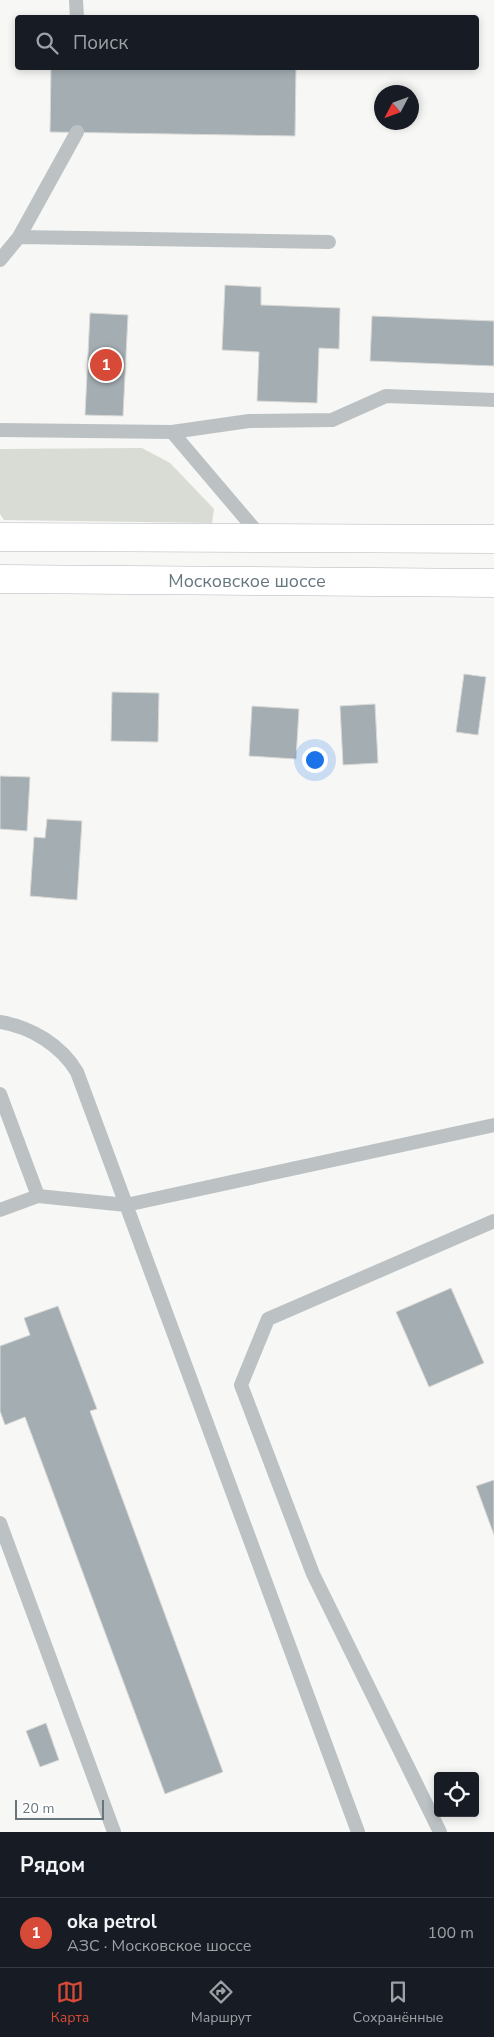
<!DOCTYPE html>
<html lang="ru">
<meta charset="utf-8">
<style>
:root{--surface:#171b24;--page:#242831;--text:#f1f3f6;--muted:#9ea1a6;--line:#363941;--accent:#d64a37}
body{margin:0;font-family:"Nunito Sans",sans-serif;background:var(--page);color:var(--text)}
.controls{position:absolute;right:15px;bottom:15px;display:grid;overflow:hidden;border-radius:5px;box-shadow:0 2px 8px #0003}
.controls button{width:45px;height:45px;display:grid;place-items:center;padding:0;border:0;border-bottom:1px solid var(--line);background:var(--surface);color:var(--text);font:25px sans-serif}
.compass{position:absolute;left:374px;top:85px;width:45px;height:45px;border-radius:50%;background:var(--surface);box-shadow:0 2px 8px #0003;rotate:229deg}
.scale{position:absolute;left:15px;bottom:12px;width:89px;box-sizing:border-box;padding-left:5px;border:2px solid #65767e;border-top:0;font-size:14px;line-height:18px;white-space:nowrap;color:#65767e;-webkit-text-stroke:4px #fff;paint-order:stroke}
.you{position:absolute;left:314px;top:759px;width:18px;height:18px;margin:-12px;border:4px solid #fff;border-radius:50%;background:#1a73e8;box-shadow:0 0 0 8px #1a73e833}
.badge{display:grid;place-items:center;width:32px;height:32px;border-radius:50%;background:var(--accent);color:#fff;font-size:16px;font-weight:700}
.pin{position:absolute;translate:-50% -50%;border:2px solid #fff;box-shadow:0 1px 5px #0006}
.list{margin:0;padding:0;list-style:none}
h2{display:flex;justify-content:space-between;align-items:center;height:65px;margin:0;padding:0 20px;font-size:21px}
h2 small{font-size:16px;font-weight:400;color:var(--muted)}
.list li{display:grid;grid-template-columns:32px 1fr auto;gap:15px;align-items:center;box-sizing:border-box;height:70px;padding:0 20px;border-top:1px solid var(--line)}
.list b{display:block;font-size:19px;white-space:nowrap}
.list p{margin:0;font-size:16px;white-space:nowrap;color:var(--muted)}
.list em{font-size:16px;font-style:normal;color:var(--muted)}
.icon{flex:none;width:28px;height:28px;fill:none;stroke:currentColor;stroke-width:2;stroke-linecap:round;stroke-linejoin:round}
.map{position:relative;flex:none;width:494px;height:1832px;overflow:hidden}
.search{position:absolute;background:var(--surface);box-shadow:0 2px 8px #0003;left:15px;right:15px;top:15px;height:55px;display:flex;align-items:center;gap:12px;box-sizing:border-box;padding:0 18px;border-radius:5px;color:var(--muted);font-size:19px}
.sheet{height:135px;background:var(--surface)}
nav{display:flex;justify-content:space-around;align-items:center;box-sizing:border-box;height:70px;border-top:1px solid var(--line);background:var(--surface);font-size:14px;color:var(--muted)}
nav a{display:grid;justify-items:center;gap:2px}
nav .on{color:var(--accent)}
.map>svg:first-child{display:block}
</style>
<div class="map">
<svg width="494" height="1832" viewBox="0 0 494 1832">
<rect width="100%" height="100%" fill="#f7f7f5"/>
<path fill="#d8dcd4" d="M142,448L170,463L214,509L212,523L4,520L0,514V449Z"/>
<path fill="#a4aeb2" stroke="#d9d9d7" d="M51,68H296L295,136L50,132Z
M225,285L261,287V305L340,308L339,349L319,348L317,403L257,401L259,352L222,350Z
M90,313L128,315L123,416L85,415Z
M372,316L494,321V366L370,361Z
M464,674L486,677L478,735L456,732Z
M112,692L159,693L158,742L111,741Z
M375,704L378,763L343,765L340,706Z
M252,706L299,709L296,759L249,756Z
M0,776L30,777L27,831L0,829Z
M47,819L82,821L77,900L30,896L34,837L45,838Z
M451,1288L484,1363L429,1387L396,1312Z
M58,1306L97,1409L90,1411L223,1772L165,1794L25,1417L5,1425L0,1411V1346L30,1335L24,1318Z
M494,1480V1535L476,1486Z
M46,1723L59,1760L40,1767L26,1731Z"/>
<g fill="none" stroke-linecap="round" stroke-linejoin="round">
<g stroke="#b2b8bb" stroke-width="29">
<path id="primary" d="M0,537L494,539
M0,579L494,583"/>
</g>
<path stroke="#bcc2c4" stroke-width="14" d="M76,0L77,18
M19,237L329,242
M0,260L19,237L77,132
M0,430L172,432L249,421L332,420L386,396L494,400
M172,432L262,538
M0,1022C31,1027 61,1045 77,1072L358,1832
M0,1094L38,1196L0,1210
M38,1196L126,1205L494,1125
M0,1523L114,1832
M440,1832L313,1574L241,1385L268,1319L494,1221"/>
<use href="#primary" stroke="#fff" stroke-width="28"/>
</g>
<g text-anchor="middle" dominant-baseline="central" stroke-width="5" stroke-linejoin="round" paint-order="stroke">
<g font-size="18" fill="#65767e" stroke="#fff">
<text x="247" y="581">Московское шоссе</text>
</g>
</g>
</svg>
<div class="controls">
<button><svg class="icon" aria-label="locate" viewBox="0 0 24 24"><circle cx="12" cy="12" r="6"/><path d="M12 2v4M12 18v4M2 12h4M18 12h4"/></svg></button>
</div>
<svg class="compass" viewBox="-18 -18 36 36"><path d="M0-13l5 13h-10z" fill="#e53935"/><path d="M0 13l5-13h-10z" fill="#9ea1a6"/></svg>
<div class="scale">20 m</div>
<div class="you"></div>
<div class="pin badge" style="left:106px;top:365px">1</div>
<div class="search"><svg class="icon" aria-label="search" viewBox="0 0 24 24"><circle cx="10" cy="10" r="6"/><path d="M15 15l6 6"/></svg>Поиск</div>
</div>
<section class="sheet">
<h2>Рядом<small></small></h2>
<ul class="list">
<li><span class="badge">1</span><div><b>oka petrol</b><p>АЗС · Московское шоссе</p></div><em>100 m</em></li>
</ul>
</section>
<nav>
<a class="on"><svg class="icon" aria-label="map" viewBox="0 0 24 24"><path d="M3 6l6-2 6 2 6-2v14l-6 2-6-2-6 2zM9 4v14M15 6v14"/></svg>Карта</a>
<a><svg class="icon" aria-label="directions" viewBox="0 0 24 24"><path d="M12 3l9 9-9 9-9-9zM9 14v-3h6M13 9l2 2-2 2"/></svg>Маршрут</a>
<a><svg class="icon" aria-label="saved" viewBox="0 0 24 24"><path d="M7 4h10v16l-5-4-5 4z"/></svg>Сохранённые</a>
</nav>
